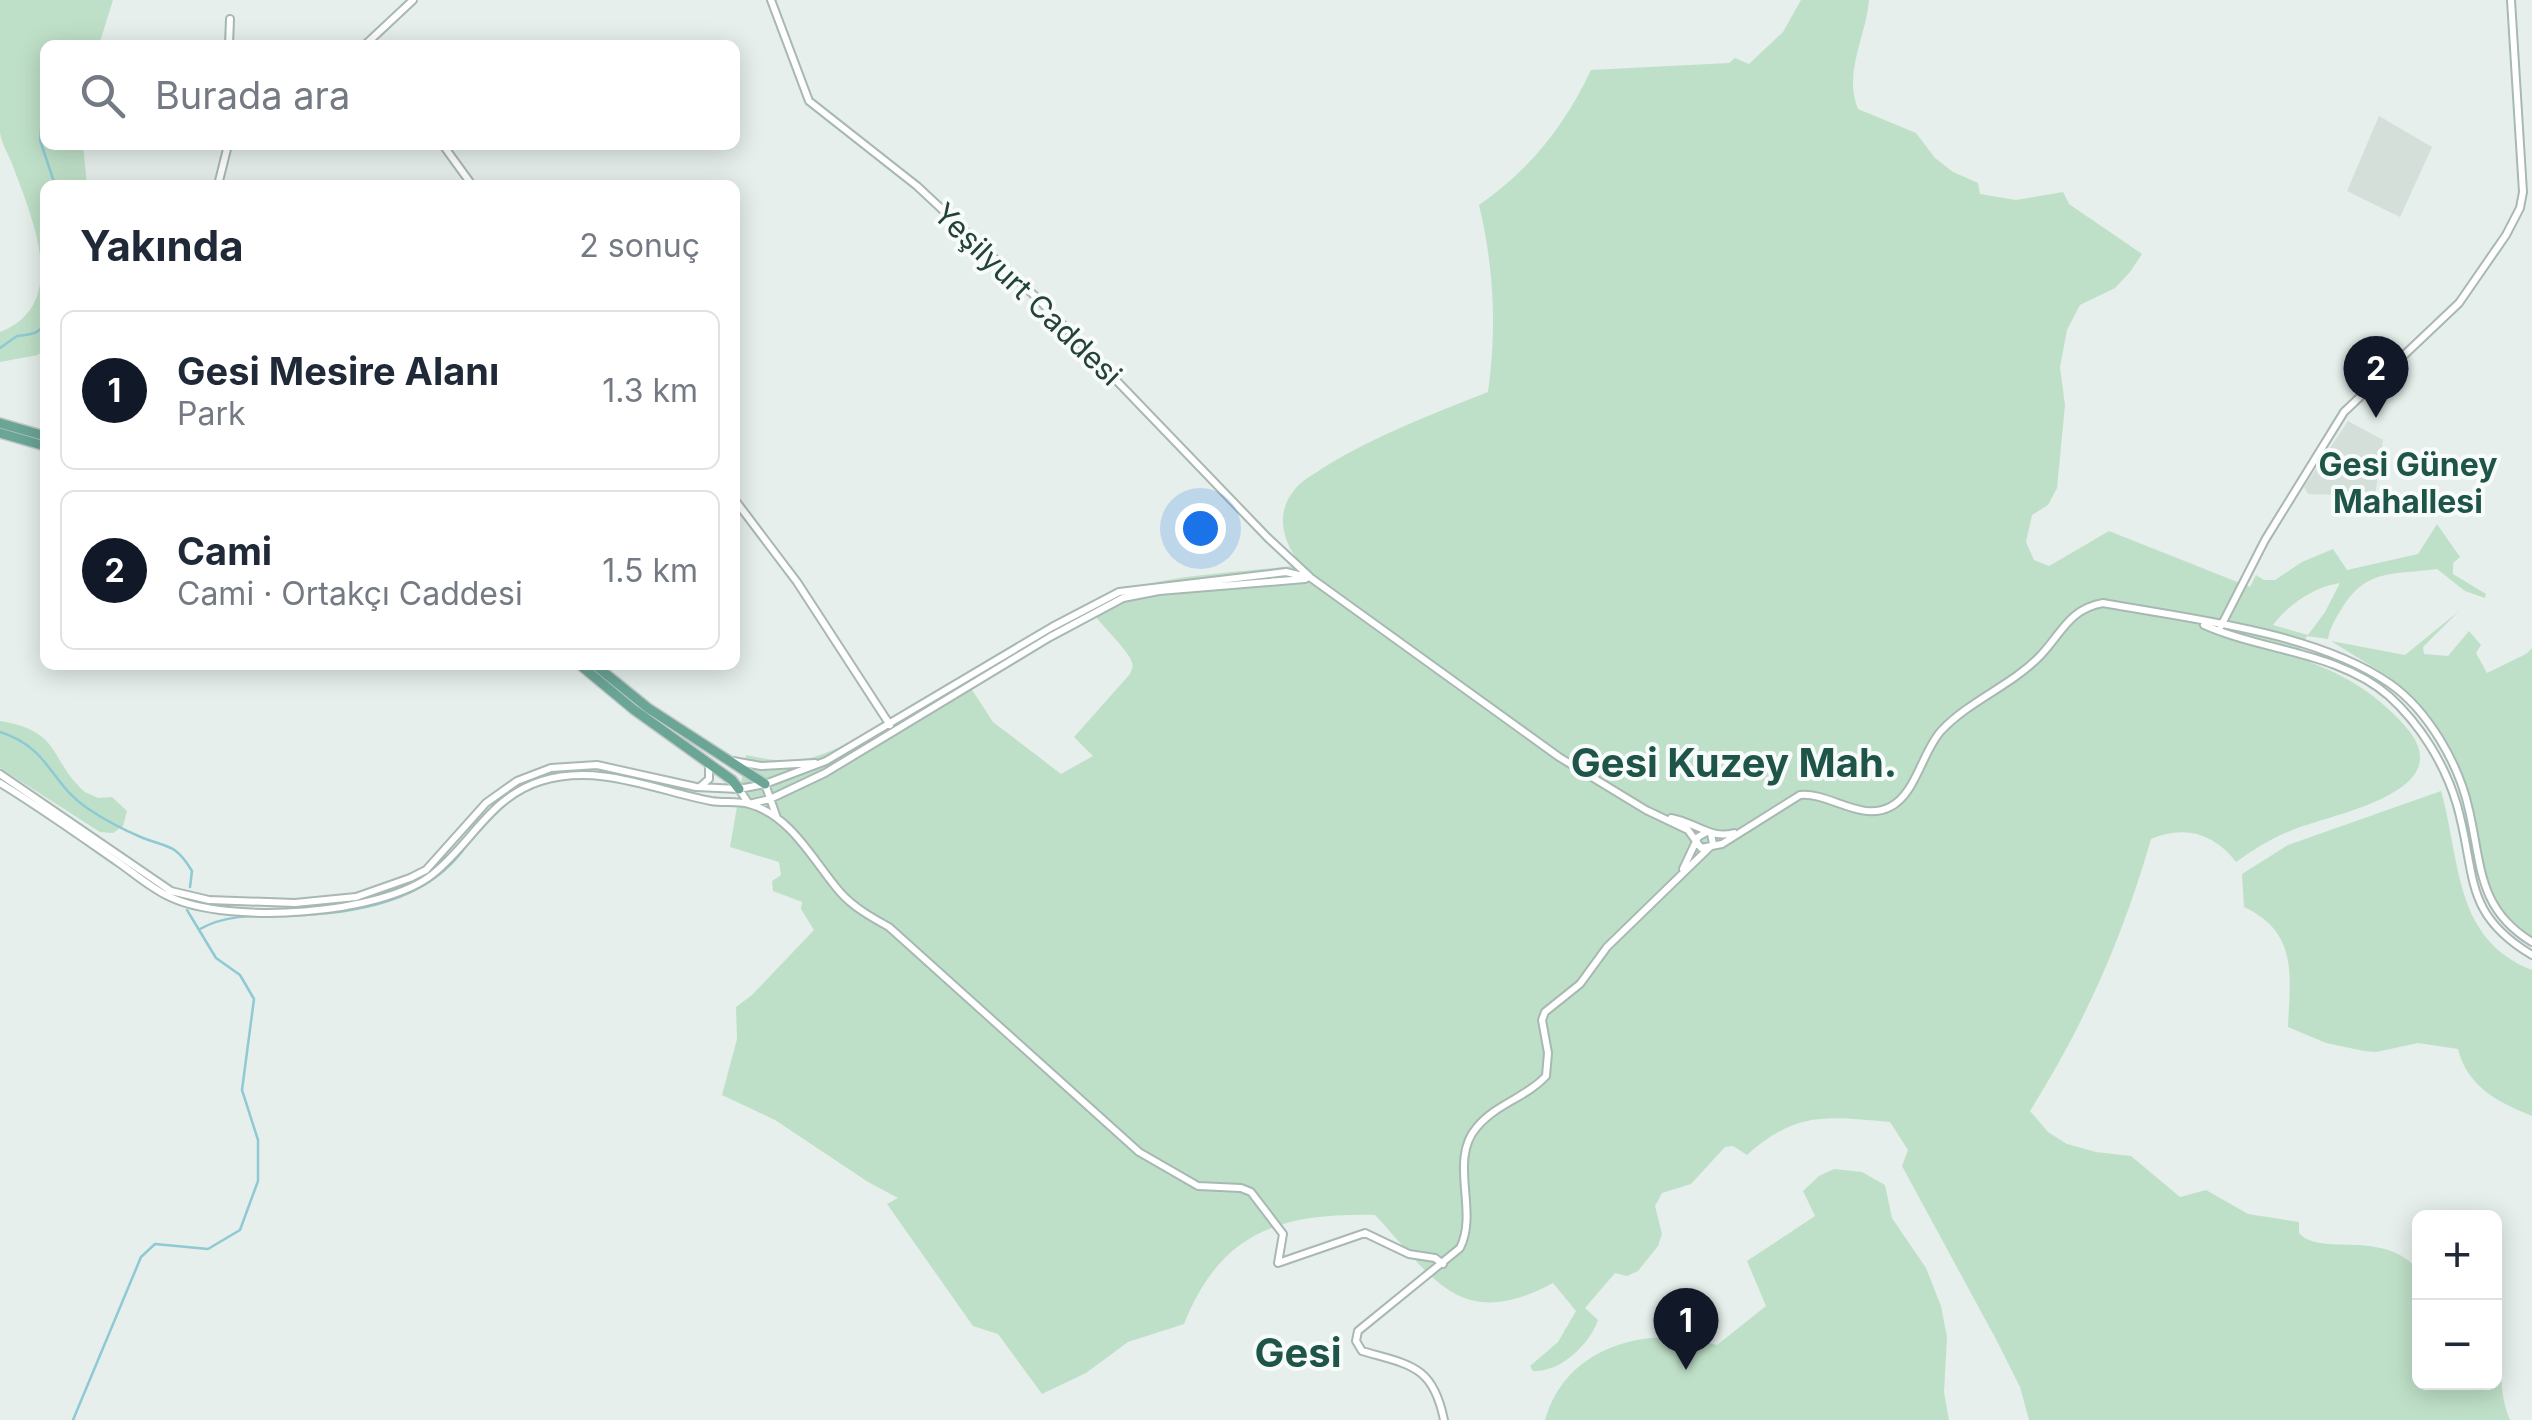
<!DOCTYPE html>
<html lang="tr">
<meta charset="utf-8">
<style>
:root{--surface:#fff;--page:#f6f6f7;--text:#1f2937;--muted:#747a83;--line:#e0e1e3;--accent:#111827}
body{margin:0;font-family:Inter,sans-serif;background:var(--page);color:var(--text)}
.controls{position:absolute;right:30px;bottom:30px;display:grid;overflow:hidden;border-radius:15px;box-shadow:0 5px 25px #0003}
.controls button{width:90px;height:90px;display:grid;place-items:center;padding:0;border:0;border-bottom:2px solid var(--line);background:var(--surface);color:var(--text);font:50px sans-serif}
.you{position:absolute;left:1200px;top:528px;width:35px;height:35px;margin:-25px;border:8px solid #fff;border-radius:50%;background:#1a73e8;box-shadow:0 0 0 15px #1a73e833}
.badge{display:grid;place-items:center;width:65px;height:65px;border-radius:50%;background:var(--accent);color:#fff;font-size:32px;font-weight:700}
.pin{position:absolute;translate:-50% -82px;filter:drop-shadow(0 2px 5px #0008)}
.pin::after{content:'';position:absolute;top:52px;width:35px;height:30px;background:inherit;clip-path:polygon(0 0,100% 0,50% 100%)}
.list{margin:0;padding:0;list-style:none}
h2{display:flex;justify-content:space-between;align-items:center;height:130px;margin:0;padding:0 40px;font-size:42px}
h2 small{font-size:32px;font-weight:400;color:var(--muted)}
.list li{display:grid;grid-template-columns:65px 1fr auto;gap:30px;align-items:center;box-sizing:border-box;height:160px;margin:0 20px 20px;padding:0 20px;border:2px solid var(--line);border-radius:15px}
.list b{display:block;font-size:38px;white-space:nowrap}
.list p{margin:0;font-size:32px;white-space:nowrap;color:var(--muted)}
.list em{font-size:32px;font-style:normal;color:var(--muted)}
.icon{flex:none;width:55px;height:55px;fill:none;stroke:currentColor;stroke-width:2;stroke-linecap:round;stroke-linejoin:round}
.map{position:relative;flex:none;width:2532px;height:1420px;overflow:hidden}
.search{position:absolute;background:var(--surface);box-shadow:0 5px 25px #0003;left:40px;top:40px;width:700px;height:110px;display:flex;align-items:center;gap:25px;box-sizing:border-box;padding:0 35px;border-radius:15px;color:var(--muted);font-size:38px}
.panel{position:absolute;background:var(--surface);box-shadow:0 5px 25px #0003;left:40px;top:180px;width:700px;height:490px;border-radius:15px}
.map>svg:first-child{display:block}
</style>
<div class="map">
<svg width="2532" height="1420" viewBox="0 0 2532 1420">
<rect width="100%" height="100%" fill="#e6efeb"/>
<path fill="#d4dfda" d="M2379,116L2432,147L2400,217L2347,191Z
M2348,421L2383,440L2375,496L2308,494L2304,487Z"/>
<path fill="#bfe0c8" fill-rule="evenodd" d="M0,0H113L99,45H45V145H83L87,185H45V349L38,355L0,362V332C73,304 30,213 11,161C7,152 1,142 0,132C0,89 0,43 0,0Z
M1801,0H1869C1866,37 1843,73 1858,109L1916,133L1935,158L1953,172L1978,183L1980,194L2016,200L2063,192L2069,204L2142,254L2130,272L2115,288L2080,305L2067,330L2060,367L2065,405L2057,488L2048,505L2032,515L2026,542L2034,560L2049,566L2109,531L2250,587L2256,575L2264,580H2275L2302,562L2333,549L2347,570L2418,554L2437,524L2460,557L2453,563V574L2486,594L2485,598L2465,591L2437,569C2394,575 2365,568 2341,610C2335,619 2330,628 2328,639L2307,636L2296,657C2340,672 2374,691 2405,726C2465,793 2329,814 2290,831C2270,839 2253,850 2236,862C2214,833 2184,825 2151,839C2123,937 2084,1025 2030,1111L2048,1132L2067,1144L2096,1152L2131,1156L2180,1197L2206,1190L2248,1214L2299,1222V1233C2321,1258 2383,1227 2419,1271L2420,1382H2494L2495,1317C2504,1351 2496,1387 2510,1420H2029L2020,1387L1998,1343L1902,1166L1908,1150L1890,1122C1828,1117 1797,1110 1747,1155L1733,1146L1725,1147L1691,1184L1662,1193L1655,1206L1662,1234L1658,1246L1638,1271L1627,1276L1615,1273L1585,1308L1598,1320C1590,1344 1560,1373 1533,1371L1530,1366L1558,1342L1576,1311L1553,1283C1459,1333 1434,1278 1375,1215C1281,1213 1221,1231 1184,1324L1128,1342L1086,1373L1042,1394L998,1334L973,1326L887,1204L898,1198L868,1182L775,1120L722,1095L737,1039L736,1007L752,995L814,930L801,909L802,902L773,891L772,881L781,875L779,862L730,847L746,755C764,759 783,762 801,760C845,753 923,700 963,676L993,722L1061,774L1093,756L1074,737L1130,674C1133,666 1134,666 1130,658C1119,640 1099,624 1087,605C1152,573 1230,574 1301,565C1283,542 1274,514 1295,489C1303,479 1316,473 1326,466C1377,435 1432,414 1488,392C1497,329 1494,267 1479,205C1530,170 1565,125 1591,70L1729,63L1735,58L1749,64L1783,32ZM2340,583L2325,612L2308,635L2273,625C2289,604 2314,587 2340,583Z
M2459,611L2423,647L2424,654L2448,656L2469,631L2481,645L2476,653L2487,673L2526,654L2532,648V942L2505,921L2488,890L2476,834L2436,728L2389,677L2331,641L2405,655Z
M0,721C63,731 49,761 85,792L98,798L112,797L127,811L123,826L113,833L100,832L0,768Z
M2441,791C2461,861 2453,939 2532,970V1116C2497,1102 2467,1086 2458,1049L2418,1043L2376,1052L2364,1051L2326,1043L2288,1027C2290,976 2299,933 2244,907L2242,874L2288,845Z
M1834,1169L1862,1172L1885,1185L1892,1218L1926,1268L1941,1306L1947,1337L1944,1392L1949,1420H1545C1566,1345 1650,1324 1717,1345L1766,1306L1747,1261L1815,1216L1803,1191L1819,1176Z"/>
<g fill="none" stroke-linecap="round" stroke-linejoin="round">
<path stroke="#8ec9d4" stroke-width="2.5" d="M45,91L40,140L55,185
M0,348L17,336C30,334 37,336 45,323
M0,732C50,748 50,783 87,808C103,819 124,830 143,838C169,848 176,844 192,871L190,887
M200,929C227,914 255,916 285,916C351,914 428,904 468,843
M73,1420L141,1257L155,1244L208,1249L240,1230L258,1181V1140L242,1090L254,999L240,975L216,958L187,910"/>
<g stroke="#a8b8b2" stroke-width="10">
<path id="minor" d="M771,0L809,101L917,186L1037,298L1268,538L1310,577
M229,45L230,19
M365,45L413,0
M443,145L472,185
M218,185L228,145
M735,500L797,582L890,725
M2204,625C2262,651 2339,652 2389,696C2420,724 2445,764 2457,805C2477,875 2462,913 2532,955
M2221,626L2265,540L2344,412L2459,303L2506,235L2520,208L2523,192L2511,0
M733,761L761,766L815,763
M0,774L171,891L209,900L295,903L356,897L410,878L426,870L486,803L517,781L551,768L597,765L696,787L739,789L765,784L777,818
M0,783C41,808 80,836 119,863C135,874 152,889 170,897C229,925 382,915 433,874C472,843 490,797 541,781C598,763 655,790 711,801C723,803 737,801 749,804C791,815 814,862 840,892C853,907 871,917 889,927L1139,1152L1198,1186L1241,1188L1251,1192L1283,1234L1278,1263L1365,1233L1409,1254L1435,1258L1443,1264
M765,784L826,761L1052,627L1119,592L1286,572L1311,578L1559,757L1646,810L1688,830L1701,848L1722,844L1800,795C1829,792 1860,822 1890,807C1916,794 1922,752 1941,731C1970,700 2011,686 2040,656C2062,633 2069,609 2103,603C2191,619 2315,632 2389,683C2428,710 2459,764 2469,810C2482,867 2478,909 2532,942
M700,787L709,779V764
M739,789L749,804L770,799L825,773L1050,637L1123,598L1159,591L1305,579
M1671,818C1695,822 1711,840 1734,833
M1683,869L1698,837L1707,832
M1444,1420C1433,1365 1410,1365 1362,1351L1356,1341L1358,1331L1460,1248C1479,1211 1448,1160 1477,1127C1496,1104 1527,1097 1546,1076L1548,1053L1542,1020L1545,1012L1580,984L1607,947L1713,844L1711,834"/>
</g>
<g stroke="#c2cac8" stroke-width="12">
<path id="major" d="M0,423L45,436
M0,433L45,446
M580,665L633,709L732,780L739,789
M595,665L648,708L765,784"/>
</g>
<use href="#minor" stroke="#fff" stroke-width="6"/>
<use href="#major" stroke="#6aa596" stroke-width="9"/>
</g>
<g text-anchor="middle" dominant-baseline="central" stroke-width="8" stroke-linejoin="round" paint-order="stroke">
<g font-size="30" fill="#24423a" stroke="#f7fbf9">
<text transform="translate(1028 294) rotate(44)">Yeşilyurt Caddesi</text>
</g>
<g font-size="32" font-weight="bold" fill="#1f5548" stroke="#f7fbf9">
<text x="2408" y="464">Gesi Güney<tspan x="2408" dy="37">Mahallesi</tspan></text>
</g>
<g font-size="40" font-weight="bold" fill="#1f5548" stroke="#f7fbf9">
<text x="1734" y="762">Gesi Kuzey Mah.</text>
<text x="1298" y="1352">Gesi</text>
</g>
</g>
</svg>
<div class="controls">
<button>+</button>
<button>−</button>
</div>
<div class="you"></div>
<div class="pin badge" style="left:1686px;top:1370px">1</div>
<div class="pin badge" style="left:2376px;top:418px">2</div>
<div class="search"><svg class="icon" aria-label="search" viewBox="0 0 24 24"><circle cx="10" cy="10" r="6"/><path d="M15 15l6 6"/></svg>Burada ara</div>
<section class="panel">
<h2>Yakında<small>2 sonuç</small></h2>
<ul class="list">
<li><span class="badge">1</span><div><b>Gesi Mesire Alanı</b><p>Park</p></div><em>1.3 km</em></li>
<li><span class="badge">2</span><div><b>Cami</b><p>Cami · Ortakçı Caddesi</p></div><em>1.5 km</em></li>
</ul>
</section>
</div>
